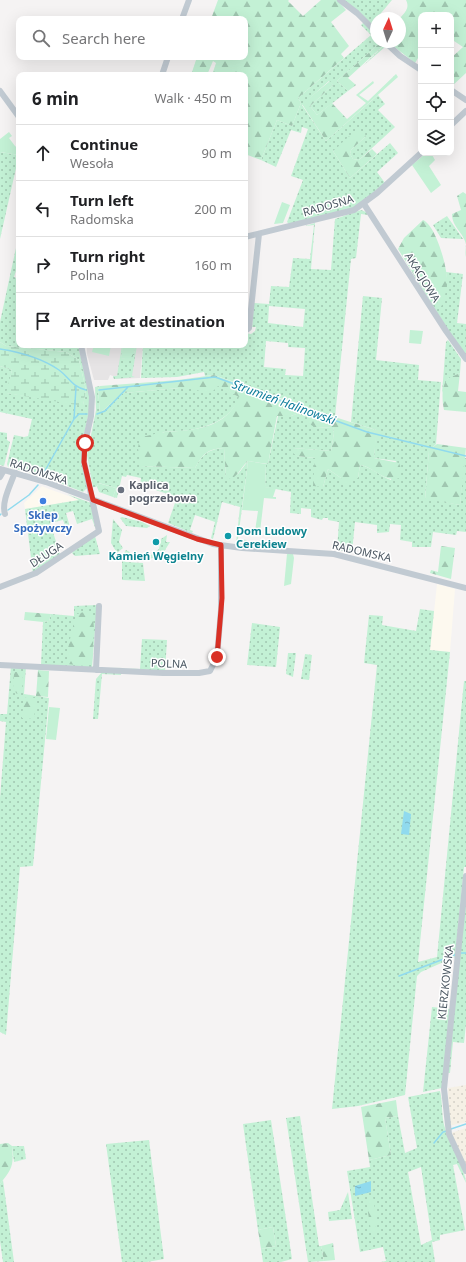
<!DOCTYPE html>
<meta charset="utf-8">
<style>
:root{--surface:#fff;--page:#f6f6f6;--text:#202124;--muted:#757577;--line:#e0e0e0}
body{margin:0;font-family:"Noto Sans",sans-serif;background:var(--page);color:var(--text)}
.controls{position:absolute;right:12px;top:12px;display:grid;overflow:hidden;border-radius:8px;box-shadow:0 4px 16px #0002}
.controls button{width:36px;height:36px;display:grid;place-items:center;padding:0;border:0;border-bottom:1px solid var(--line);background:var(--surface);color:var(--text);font:20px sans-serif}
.compass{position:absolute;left:370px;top:12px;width:36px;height:36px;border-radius:50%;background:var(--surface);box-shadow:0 4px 16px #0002;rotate:4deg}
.stop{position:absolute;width:12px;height:12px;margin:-9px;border:3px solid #d93025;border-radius:50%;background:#fff}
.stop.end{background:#d93025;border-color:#fff;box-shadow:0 1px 4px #0008}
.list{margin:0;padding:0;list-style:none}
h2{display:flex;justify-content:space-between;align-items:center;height:52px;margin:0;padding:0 16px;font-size:17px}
h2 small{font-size:13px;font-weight:400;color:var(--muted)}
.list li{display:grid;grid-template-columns:26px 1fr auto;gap:12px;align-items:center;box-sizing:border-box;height:56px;padding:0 16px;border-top:1px solid var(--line)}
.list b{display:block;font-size:15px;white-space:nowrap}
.list p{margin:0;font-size:13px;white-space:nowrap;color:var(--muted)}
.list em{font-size:13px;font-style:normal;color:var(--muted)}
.icon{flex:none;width:22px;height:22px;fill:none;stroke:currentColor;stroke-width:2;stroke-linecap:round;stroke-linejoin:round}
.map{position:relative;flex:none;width:466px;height:1262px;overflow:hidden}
.search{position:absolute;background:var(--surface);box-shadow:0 4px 16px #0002;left:16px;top:16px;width:232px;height:44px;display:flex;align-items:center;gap:10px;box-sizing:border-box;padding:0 14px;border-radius:8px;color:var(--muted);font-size:15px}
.panel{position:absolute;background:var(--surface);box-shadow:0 4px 16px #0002;left:16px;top:72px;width:232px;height:276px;border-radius:8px}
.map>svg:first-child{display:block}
</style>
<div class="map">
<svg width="466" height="1262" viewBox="0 0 466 1262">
<defs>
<pattern id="grass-dots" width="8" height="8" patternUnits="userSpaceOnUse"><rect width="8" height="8" fill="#c3f1d5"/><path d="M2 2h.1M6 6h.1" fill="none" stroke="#a0c6b0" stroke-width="1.8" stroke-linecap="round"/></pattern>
<pattern id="forest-firs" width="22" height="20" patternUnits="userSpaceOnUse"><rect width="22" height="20" fill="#c3f1d5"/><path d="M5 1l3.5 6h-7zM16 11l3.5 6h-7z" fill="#a0c6b0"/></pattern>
<pattern id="wetland-marsh" width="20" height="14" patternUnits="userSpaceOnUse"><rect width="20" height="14" fill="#c3f1d5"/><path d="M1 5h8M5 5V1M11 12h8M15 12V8" fill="none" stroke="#a0c6b0"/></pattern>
<pattern id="sand-dots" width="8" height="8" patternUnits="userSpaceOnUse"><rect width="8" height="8" fill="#f5f0e5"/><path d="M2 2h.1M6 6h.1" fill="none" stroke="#d4d0c7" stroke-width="1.8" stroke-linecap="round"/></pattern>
<pattern id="park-crowns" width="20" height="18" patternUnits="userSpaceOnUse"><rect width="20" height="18" fill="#c3f1d5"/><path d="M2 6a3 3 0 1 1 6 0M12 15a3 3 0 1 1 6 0" fill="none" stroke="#a0c6b0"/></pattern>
<pattern id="water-ripples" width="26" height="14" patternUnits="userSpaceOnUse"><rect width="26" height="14" fill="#90daee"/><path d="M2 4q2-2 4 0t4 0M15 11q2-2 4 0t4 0" fill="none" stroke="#78b4c4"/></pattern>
</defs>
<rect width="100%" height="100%" fill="#f5f3f3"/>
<path fill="#fdf9ef" d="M42,486L49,489L80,500L25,509L24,503Z
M437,584L455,589L450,652L430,650Z"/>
<path fill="#e6e4e5" d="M87,345H143L140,378L114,379L113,376L110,375L108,380H94L87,354Z"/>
<path fill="url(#grass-dots)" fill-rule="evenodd" d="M343,0H392L371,25Z
M364,22L376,35V42H383L385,47L363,66L383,46L380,43L337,81L348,91L317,115L310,106L333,85L329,81L302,105L326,141L378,95L385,104L378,110L395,127L359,160L353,159L350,154L351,150L366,136L333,151L350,178L390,143L398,153L377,172L385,183L356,207L289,224L287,222L303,180L291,176L308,129L302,127L301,133L291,130L276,167L261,160L277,120L292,126L301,103L298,98L371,35L361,25Z
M0,152L19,155L0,239Z
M361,210L366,212L368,215L361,214L356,258L351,259L335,417L214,375L205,376L204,372L177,377L141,378L143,345H245V333L251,334L255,331L256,327H252L254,303L269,304L271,286L289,287L293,258L310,259L314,225L305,226L315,223L311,269L331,270L335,219ZM269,306L305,309L303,327L268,323ZM266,341L288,343V347L305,348L303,376L285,375L286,369L264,367Z
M447,216L463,239L441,238L433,225Z
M19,234V261L14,277L19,279L16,294L19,295V345H78L89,393V412L81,448V461L87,488L83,492L36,474L8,467L7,464L14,435L24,437L28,436L32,419L0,412V366L12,370L7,393L83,405L86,390L79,360L66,352L6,346L0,342V322Z
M446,272L463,274L457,323L466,324V358L425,293L447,279Z
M363,296L382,298L376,360L419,365L418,380L441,382L436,444L429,451L425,498L460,505L464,458H466V532L457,531L456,535L433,532L431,547H412V542L400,540L401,525L390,524L389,532L377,533V525L355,522L352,552L337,550L339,522L328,520V518H323L322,520L311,517V509L301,508V514L290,513L291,492L265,487L266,464H268L278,416H291L299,413L309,417L316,428L333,427L334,433L331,451L293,448L297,456L315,458L323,487L328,469L341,478H358L360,465C372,467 379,476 391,480L396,461L374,458L376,430L351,422Z
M448,340L461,359L460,373L448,379L442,393L446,342Z
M122,345H123L121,358L134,360L135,345H137L132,376L135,377L114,379L113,376H117Z
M211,382L240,397C226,428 192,431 163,432L141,466L195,468C202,455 208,449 224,448L226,477L238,474L248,461L238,539L247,540L246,544L236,543L240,507L222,502L213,539L211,538L215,522L195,515L190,530L193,531L192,533L168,523L177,497L140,485L141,478L127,475L126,477L122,476L117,498L113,497L116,488L99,483L96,487H93L87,455L96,410L95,387L100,386L98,389L100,413L123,393L180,388Z
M0,432L7,433V440L10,442L4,466L0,465Z
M67,494L91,503L96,530L92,519L77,524L73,511L66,513L70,527L66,528L63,520L50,523L60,554L83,539L33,574L25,509L79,500Z
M122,517L142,522L150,526L147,528L126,526L120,518Z
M113,519L122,530L119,542L123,548L117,553L111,543Z
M167,535L166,542H170L162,555L146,560L122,556L126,550L133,554L151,555L159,549L161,539Z
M95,536L100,554L75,556L72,553L75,549Z
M110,554L116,555L126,562L143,563L145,581L122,580V559L110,556Z
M97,605L92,668L41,665L43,622L49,621L51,614L74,616V606Z
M420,609L434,611L430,650L450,652L418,962L437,957L464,681H466V867H464L455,957L421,972L417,976L405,1095L358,1106L332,1109L377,665L364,663L369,615L383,616L382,625L416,631Z
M252,623L280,627L276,667L247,665Z
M142,639L167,640L165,671L105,667L140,669Z
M288,653H296L293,677L286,674Z
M305,654L312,655L309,680L301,679Z
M11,666L26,667L24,694L49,698L33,866L20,867L6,1035L0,1032V798L6,722L0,721V714H7Z
M102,672L121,673V675L102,674L98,719H93L96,679Z
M466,887V1024L464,1043L453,1042L450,1073H448Z
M432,1007L450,1009L442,1088L423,1092Z
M440,1091C443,1103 441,1116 445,1128C449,1143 466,1171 466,1183L457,1164L453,1165L465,1230L440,1235V1240L432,1242L435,1262H381L386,1261L383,1247L360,1252L347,1171L370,1167L369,1160L391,1155L385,1118L398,1116L405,1153L417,1148L408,1097ZM421,1167L432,1240L421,1245L408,1172Z
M300,1116L319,1246H321L324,1261L308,1262L286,1118Z
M271,1120L292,1259L281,1262H263L261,1249L276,1246L273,1227L258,1230L243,1124Z
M149,1140L164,1259L147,1262H122L106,1144Z
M12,1146H24L26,1159L14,1162Z
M3,1180L14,1262H3L0,1241V1184Z
M348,1192L352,1219L329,1221L328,1212L340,1210Z"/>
<path fill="url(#forest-firs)" d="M218,0H289L288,1L303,16L321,0H337L346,10L331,22L349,46L341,54L344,58L298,98L301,103L292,126L277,120L261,160L245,154V75H212L216,63L213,61L207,75H191L197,57H245V19H211Z
M406,0H466V73L451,87V58L463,47L451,39V15H421V53L415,63L388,42H400V18C405,12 410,8 406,0Z
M380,43L383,46L348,78L356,85L348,91L337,81Z
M396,74L398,77L326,141L302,104L330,81L333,85L310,106L317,115L332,103L347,119L366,103L356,95L373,81L374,83L359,95L368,101Z
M357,129L366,136L351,150L350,154L353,159L359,160L372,149L377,154L350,178L333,151Z
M463,192L466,194V257C465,253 466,248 466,244C463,232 452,227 452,214L461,210L457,196Z
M423,220C436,226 446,264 447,278C448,287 444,298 442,306L425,293L398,249L404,238Z
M460,373L458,391L466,392V412L444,410C442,401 441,385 448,379C451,376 457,375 460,373Z
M214,375L297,405L382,432L381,438H376L374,458L399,463L401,469L400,478C383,483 375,467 360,465L358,478L343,485L341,478L328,469L323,487L313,486L315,458L297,456L293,453V448L331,451L334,433L333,427L316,428L308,423L309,417L299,413L291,416H277L268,464L248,461C241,467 239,475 231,479L226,478L224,448C207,449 203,454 195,468L141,466L138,448L140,437C148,436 157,433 165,432C194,430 226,429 239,397L218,386L212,392L207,393L193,389L180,388L123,393L100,413L98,389L100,386L178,380Z
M437,444L466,448L460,505L425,499L429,450Z
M441,546L455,548L451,579L430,573L431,570L438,572Z
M25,612L51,614L49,621L43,622L24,620Z
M84,612L89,613L93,619L94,628L92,660L85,666L68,664C64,657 74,623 77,614Z
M38,670L49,671L48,697L36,696Z
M14,672H20L23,678L22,690L17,694L13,689Z
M26,697L35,698L36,700L34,719L22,718L24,698Z
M396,1100L398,1116L385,1118L391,1155L369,1160L361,1107Z
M8,1143L12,1146C14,1166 12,1169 0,1184V1144Z
M373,1197L377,1223L375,1224L377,1237H372L366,1200Z
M273,1227L276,1246L261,1249L258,1230Z
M333,1243L335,1260L324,1261L321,1246Z"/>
<path fill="url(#wetland-marsh)" d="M0,342L6,346L66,352L79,360L86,390L83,406L6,393L12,370L0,366Z"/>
<path fill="url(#sand-dots)" d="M466,1085V1122L449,1126L448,1088Z
M466,1128V1167L451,1133Z"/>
<path fill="url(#park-crowns)" d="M123,345H135L134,361L121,358Z
M98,483L116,488L113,497L99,492L97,487Z"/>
<path fill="#c3f1d5" d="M9,132L12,136L9,138L15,146L19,149V155L0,152V139Z
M426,153H431L435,160L429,166L441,185L431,193L412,165Z
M282,202L290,205L283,223L274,224Z
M410,330L423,331L421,344L409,343Z
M94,345H111L109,356L92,352Z
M248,461L266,464L265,487L276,488L273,497H276V499L264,498L260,532L255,531L258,511L242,510Z
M287,554H293L294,558L291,584L284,586Z
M49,707L60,708L56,740L46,739Z"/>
<path fill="url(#water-ripples)" d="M404,811L411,814L409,835L401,834Z
M371,1181V1192L355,1196V1186Z"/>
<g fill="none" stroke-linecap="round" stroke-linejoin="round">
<path stroke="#90daee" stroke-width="1.5" d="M0,349C19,352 43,359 59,370C70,378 71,386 86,390
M99,390L215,377L367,432L466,456
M97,414L105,411L128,387
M74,419L79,414H87
M42,476L74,419L76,387
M8,510L29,495L38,485
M0,515L1,514
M460,953H466
M399,976L457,954
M451,1129L466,1124
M434,1143L443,1132L447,1131"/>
<path stroke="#c1cad2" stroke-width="6" d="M340,0L357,13L376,32
M182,19L189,0
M385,42L400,56L421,70
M162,75L168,57
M451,90L466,100
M0,91L19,117
M451,125L466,111
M364,204L446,331L466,359
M245,237L354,210L377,193L421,153
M245,331L249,328L259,234
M0,469L46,482L213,544L242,548L334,554L466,588
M0,477L4,470
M5,514C1,502 11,484 15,472
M0,587L36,573L99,531L84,462V447L91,416L92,397L81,345
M0,665L163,673H199L210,671L217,657L221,610V545
M96,670L99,606
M466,876L444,1089L449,1134L466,1171"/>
</g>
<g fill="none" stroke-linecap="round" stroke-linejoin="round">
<path stroke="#d93025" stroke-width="5" d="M85,443L84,462L93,500L197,539L221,545L222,598L217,657"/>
</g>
<circle fill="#6b7280" stroke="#fff" stroke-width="1.5" cx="121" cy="490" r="4"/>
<circle fill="#3f7fe0" stroke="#fff" stroke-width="1.5" cx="43" cy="501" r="4"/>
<g fill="#0f9aa8" stroke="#fff" stroke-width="1.5">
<circle cx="228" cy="536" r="4"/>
<circle cx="156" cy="542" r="4"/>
</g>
<g text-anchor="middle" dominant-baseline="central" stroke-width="3" stroke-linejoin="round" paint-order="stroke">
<g font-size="11" fill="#4a5661" stroke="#fff">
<text transform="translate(328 205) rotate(-16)">RADOSNA</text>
<text transform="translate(423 277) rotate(58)">AKACJOWA</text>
<text transform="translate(39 471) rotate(18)">RADOMSKA</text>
<text transform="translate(362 551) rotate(13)">RADOMSKA</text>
<text transform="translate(46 554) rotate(-33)">DŁUGA</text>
<text transform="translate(169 663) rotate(2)">POLNA</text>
<text transform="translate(445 982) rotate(-84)">KIERZKOWSKA</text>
</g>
<g font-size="11" font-weight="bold" fill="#5b616d" stroke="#fff" text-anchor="start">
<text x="129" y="484">Kaplica<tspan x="129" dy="13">pogrzebowa</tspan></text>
</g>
<g font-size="11" font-weight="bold" fill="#366cbe" stroke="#fff">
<text x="43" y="514">Sklep<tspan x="43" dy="13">Spożywczy</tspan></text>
</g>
<g font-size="11" font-weight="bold" fill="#0d838f" stroke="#fff" text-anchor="start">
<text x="236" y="530">Dom Ludowy<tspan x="236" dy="13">Cerekiew</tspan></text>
<text x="156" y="555" text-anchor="middle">Kamień Węgielny</text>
</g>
<g font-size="12" font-style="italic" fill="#0c7c9b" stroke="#fff">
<text transform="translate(284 402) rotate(20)">Strumień Halinowski</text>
</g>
</g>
</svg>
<div class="controls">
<button>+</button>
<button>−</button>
<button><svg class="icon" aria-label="locate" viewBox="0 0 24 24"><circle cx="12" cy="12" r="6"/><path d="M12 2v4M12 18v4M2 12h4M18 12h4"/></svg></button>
<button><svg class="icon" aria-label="layers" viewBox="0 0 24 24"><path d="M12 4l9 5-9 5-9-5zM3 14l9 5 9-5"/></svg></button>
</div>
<svg class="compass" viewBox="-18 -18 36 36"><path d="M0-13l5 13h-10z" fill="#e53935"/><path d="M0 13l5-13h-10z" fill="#757577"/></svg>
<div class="stop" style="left:85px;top:443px"></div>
<div class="stop end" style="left:217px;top:657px"></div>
<div class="search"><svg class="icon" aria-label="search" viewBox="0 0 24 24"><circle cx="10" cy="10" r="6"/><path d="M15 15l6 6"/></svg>Search here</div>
<section class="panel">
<h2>6 min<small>Walk · 450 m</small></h2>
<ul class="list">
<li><svg class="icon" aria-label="ahead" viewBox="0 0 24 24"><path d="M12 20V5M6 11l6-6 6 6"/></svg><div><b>Continue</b><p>Wesoła</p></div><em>90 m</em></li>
<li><svg class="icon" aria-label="left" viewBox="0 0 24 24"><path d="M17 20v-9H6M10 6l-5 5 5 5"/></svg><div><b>Turn left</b><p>Radomska</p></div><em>200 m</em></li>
<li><svg class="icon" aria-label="right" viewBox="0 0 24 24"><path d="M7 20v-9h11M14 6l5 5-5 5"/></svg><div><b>Turn right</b><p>Polna</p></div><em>160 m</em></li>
<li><svg class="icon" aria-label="arrive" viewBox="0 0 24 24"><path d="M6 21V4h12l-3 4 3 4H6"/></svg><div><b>Arrive at destination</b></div></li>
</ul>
</section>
</div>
